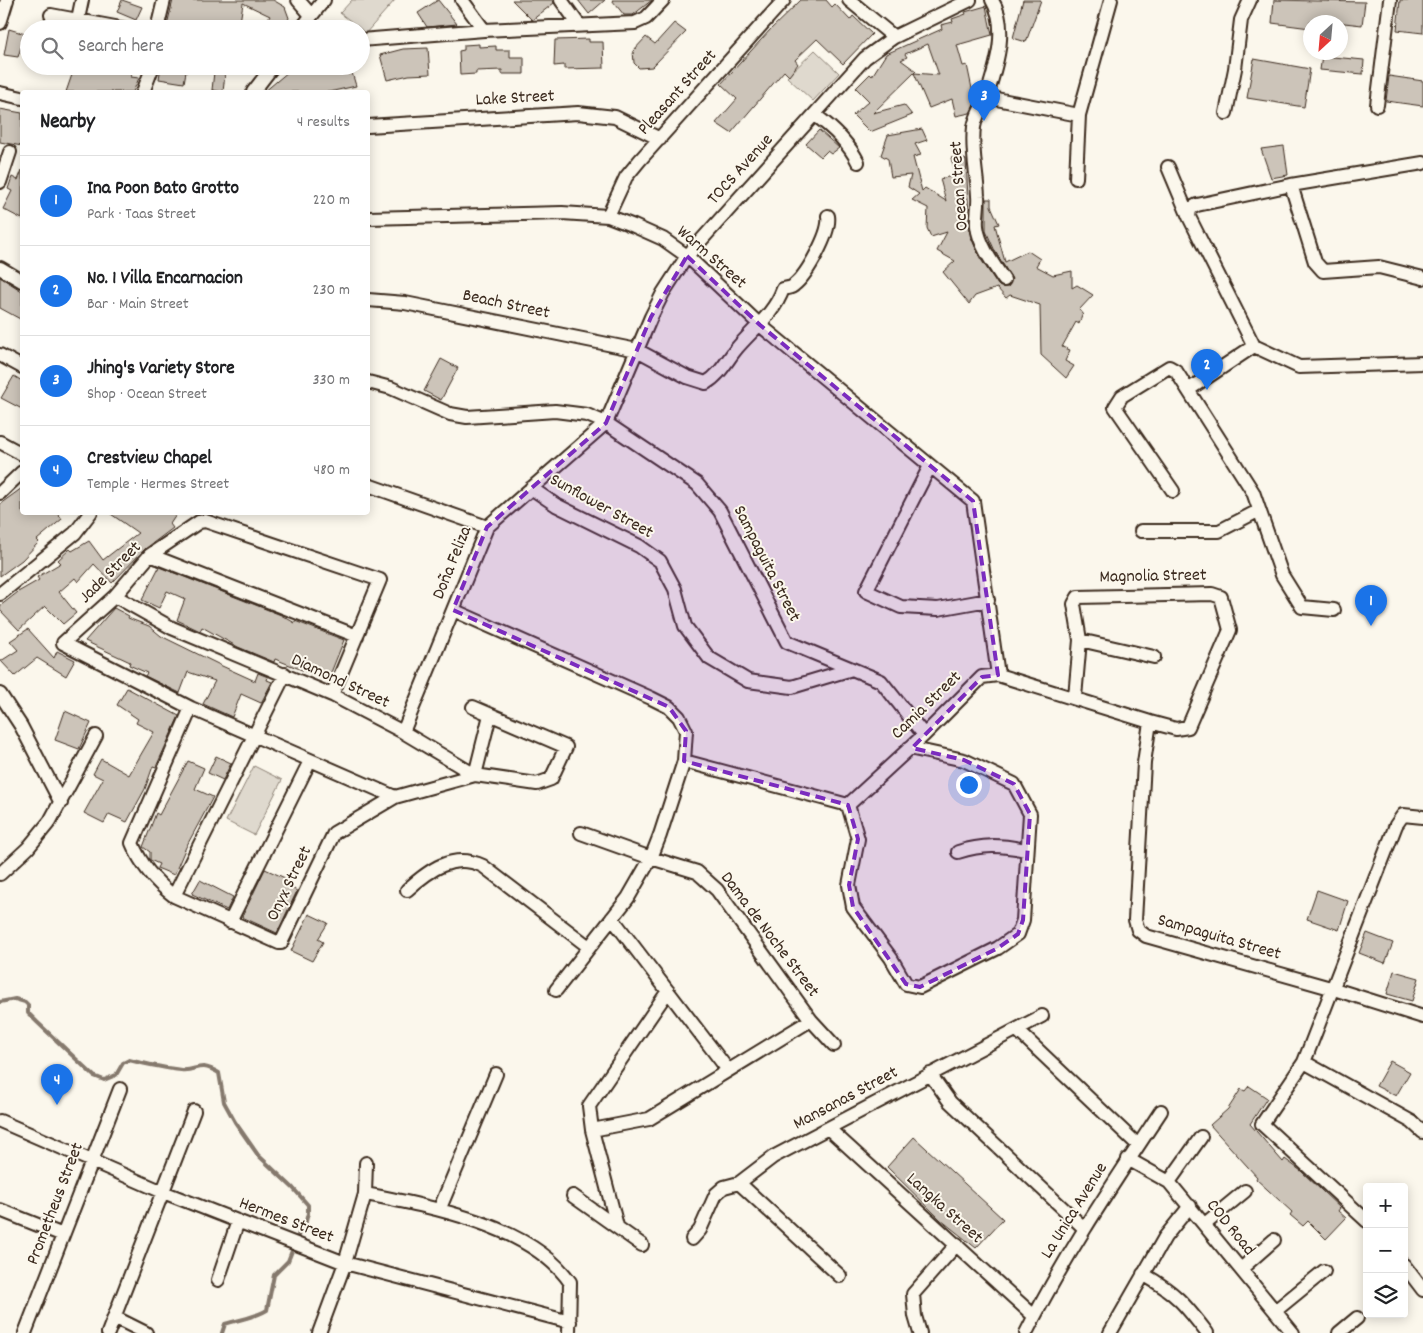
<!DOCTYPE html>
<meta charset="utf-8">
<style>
:root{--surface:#fff;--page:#f2f2f2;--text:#202124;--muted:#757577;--line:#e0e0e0;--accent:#1a73e8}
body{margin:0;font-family:Dekko,sans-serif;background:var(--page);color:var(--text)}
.controls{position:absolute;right:15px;bottom:15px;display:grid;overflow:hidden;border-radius:5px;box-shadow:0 2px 12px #0003}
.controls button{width:45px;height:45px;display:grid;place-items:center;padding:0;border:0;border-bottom:1px solid var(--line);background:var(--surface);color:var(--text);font:25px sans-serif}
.compass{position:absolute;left:1303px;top:15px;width:45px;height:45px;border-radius:50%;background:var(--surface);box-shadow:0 2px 12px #0003;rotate:206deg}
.you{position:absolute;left:968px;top:784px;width:18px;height:18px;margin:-12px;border:4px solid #fff;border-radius:50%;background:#1a73e8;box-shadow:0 0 0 8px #1a73e833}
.badge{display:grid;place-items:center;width:32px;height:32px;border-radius:50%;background:var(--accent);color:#fff;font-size:16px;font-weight:700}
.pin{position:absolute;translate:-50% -41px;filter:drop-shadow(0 1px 2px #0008)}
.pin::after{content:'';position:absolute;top:26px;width:18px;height:15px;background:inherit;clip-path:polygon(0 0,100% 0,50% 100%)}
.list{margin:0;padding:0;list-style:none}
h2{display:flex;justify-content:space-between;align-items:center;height:65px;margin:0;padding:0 20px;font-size:21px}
h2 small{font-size:16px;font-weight:400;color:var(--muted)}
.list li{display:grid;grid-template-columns:32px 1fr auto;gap:15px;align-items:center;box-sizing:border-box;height:90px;padding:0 20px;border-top:1px solid var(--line)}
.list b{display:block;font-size:19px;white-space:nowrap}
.list p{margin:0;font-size:16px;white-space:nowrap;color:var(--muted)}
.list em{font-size:16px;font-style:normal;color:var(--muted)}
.icon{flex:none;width:28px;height:28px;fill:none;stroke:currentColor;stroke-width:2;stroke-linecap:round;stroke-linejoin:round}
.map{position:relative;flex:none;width:1423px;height:1333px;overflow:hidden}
.search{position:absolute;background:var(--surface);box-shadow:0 2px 12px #0003;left:20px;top:20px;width:350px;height:55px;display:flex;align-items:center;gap:12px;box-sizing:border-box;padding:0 18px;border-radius:28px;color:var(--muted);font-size:19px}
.panel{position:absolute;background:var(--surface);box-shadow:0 2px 12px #0003;left:20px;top:90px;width:350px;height:425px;border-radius:5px}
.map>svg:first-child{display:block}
</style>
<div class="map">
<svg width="1423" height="1333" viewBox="0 0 1423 1333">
<rect width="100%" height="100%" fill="#fbf7ec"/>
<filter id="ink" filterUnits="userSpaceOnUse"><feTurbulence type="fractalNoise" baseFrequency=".02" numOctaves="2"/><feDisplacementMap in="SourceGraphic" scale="10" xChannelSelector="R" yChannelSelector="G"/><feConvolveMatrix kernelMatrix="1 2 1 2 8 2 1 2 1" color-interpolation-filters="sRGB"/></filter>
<g filter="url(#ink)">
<path fill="#dfd9ce" stroke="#8d8276" d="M352,0H395L365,34L361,29L340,13Z
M815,50L839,73L813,101L787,77Z
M254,766L282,780L254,835L226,821Z"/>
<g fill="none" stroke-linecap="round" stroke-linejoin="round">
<path stroke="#85796d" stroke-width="4" d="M0,1002L15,999L25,1002L28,1005V1013L37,1022L94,1076L104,1080L116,1075L123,1063L129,1060C146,1064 163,1068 181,1070C197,1072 198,1060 219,1073L224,1102L235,1122L258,1155L293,1188L308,1205V1213L305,1225L299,1233L288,1261L274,1275L267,1310C254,1318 240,1319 225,1324L222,1333"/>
</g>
<path fill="#ccc4b9" stroke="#3b2a1e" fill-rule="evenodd" d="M122,0L142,7L136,20L117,12Z
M173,0H273L285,7L289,18L283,29H278L267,21L270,16L243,3L239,29H181L167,25Z
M438,0L457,24L427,27L418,13Z
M512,0H553L554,3L532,20Z
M578,0H605L589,14Z
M612,0H652L633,15H624Z
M801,0H826L832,7L835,4L850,20L853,16L872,34L843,64L817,39L795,60L798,64L789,76L784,71L731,133L716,123L737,99L721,84L770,30Z
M1023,0H1041L1026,42L1013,38Z
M1274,0L1365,2L1362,25L1318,20L1317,22H1310V28L1272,23Z
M1400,0H1423V33L1397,30Z
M986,6L992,35L957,45L963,66L967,65L975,103L970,113L956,116L952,99L929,108L914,73L873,113L904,105L912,115L870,132L853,115L869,101L856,88L870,74L872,76L886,54L942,29L941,25L953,22L952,19L966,14L965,12ZM928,44L939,75L914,73L916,71L901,60L907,57L905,54Z
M674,23L686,32L652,67L639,68L634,63L633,51L646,37L655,44Z
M9,29L25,34L18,57L4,55Z
M589,39V42H603L604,68L564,69V65L554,66L555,40Z
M479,44V47L496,46V50H510V57H524V74H502V70L476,71V74L460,75L459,51L464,50V45Z
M428,48L430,74L409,75L387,80L380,55L403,49Z
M1322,56L1364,60L1363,74L1320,70Z
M1254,59L1310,69L1304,107L1247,98Z
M75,66H133L131,77L139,78L133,92H66Z
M161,66H187L184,83L159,79Z
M295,66H350L356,86L329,92H264Z
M214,72L225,74L223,92L212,90Z
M1389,76L1423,81V106L1386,101Z
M0,109L22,113V146L0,142Z
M922,129L927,140L915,144L921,155L913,157L922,191L925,188L946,201L940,179L956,175L951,158L960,157L966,160L970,235L980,258L998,285L1001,287H1008L1012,279L995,251L986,231V199H991V206L999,224L995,225L1005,262L1028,251L1040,259L1036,266L1053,275L1072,271V288L1077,285L1093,295L1079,310L1083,313L1079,324L1076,322L1062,347L1070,350L1065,361L1074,366L1066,378L1041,355L1040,305L1010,295L1006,298L997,288L975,296L969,304L943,272L955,261L937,251L947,232L931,237L927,228L928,208L912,200L919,194L908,187L911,175L891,177L888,159L881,155L888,135Z
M819,130L839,148L831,154L827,151L821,157L806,144Z
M1284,146L1288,175L1271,178L1261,149Z
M22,170V219L3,209L12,191L8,189L12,177L18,180Z
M0,277L22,291V320L0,308Z
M441,359L458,368L441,400L424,391Z
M14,376L22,381V409L1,398Z
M22,488V512H57L62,519L37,540L39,542L22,560L0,576V504Z
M108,512H178L170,524L173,528L145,549L112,583L94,564L78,582L75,578L59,592L76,613L63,624L45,606L19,630L0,610V606L18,592L39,580L37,577L61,563L58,560L70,549L72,551L89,541L103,560L138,533Z
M159,567L281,615L295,623V621L344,640L328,680L313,672L312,674L275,659L274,662L238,647L202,627L200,631L177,620L185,599L167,591L159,608L142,600Z
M114,608L129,616L128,618L149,626L161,636L222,666L255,681L258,673L268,677L267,680L272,682L261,703L241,694L232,717L203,704L215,681L188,672L180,693L145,676L147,673L129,665L130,662L85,641Z
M28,629L54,658L57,651L75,660L66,676L37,658L15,676L1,661L18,650L10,641Z
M127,688L179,716L156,767L153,766L145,789L127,822L109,814L104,823L84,813L103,779L93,774L101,759L129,775L154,732L136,723L138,719L117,705Z
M65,711L91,723L79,749L55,740Z
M216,756L231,763L223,780L208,773Z
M188,761L204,768L195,789L213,797L186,847L174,875L157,868L159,864L150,860V852L143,847L156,813L159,815Z
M265,869L285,878L282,883L297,891L277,933L242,917Z
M200,880L233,897L227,910L192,894Z
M1317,890L1348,901L1339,930L1307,919Z
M309,914L328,923L318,939L323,942L312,961L291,951Z
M1367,933L1393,943L1385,963L1359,953Z
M1394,971L1419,978L1412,1001L1387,994Z
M1390,1061L1410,1072L1396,1096L1376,1086Z
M1249,1086L1267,1098L1250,1124L1283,1162L1285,1159L1301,1171L1340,1208L1338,1211L1346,1218L1326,1239L1308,1221L1303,1226L1290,1215L1292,1212L1256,1179L1257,1177L1210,1125L1228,1109L1241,1089L1245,1091Z
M914,1137L1003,1219L976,1248L941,1220L887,1167Z"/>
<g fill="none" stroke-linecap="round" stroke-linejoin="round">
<g stroke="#3b2a1e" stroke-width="16">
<path id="minor" d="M298,0L311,15
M462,0L484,30
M561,0L579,25
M849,0L894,37
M992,0C1009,28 996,66 987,95C983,106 976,115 974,127C971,150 977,173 978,196C979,206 976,216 977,226C979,245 994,265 1004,280
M51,15L126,29
M78,19L82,0
M0,23L7,0
M157,29L164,0
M301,29L324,0
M361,40L484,30L635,23L646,18L663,0
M143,92L153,66
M253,92L273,66
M0,93L22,98
M986,97L1079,115
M1377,105L1390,0
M1226,113L1235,69L1241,20L1250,0
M815,115C833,128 848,142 858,162
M368,126L578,113L615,117L660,139
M1423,163L1291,185L1197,205L1190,209L1189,217L1254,346L1299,367L1423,363
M1168,167L1189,217
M1076,178L1079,115L1111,0
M0,182L10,152
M1291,185L1315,262L1323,271L1379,267L1423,278
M608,216L626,177L640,160L784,0
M368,218L562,213L608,216L634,226L663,239L687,256L760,325L973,501L998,675
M0,268L22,281
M368,300L405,303L637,350L687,377L706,383C720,375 727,360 737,348C754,328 774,314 783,289C787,288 792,288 794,285C807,275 831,232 828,216
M0,355L22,367
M368,382L391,388L450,414L467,417L555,411L587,415L606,423L697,484L720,511L787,642L881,681L924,735
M1188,390L1254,346
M0,442L22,454
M930,466L866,591L901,607L938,609L988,600
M368,485L487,527
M531,488L556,505L639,546L660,561L675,589L685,626L709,658L748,681L792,687L852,669
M1173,491L1115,407L1122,396L1169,367L1176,371L1253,492L1282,575L1302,607L1334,610
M0,493L22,472
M1141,531H1219L1258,511
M150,555L357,636
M0,594L75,533L91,512
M115,596L172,628L332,695L403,732L475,775L537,784L551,779L566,747L473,707
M453,610L651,698L669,707L679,717L686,731L684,761L660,835L651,858L628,898L556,990
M1080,640L1154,657
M0,694L21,726L61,803
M332,695L380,580L205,521L199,522L150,555L115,596L63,643L191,708L395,797
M191,708L132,843C141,865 154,881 174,896L279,943H281L334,833L395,797L475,775L490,715
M1150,722L1144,763L1135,920L1138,930L1146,936L1334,989L1423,1017
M403,732L487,527L606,423L651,317L663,293L687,256L865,58L894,37L970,0
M684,761L848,805
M848,805L924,735L982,677L998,675L1150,722L1176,729L1188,727L1230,630L1221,597L1212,594L1078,597L1074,604L1080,640L1075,697
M848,805L858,839L849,885L853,907L891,958L906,984L920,987L998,948L1018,934L1023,920L1030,814L1014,784L964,760L909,748
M581,833L651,858L697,872L717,890L811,1020L834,1045
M958,852C983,844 1001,845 1026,850
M0,874L28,848L50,821L96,736
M407,890C429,870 453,852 483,866L589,947
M174,896L285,674
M612,918L728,1070
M230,922L310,761
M1017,1030L1138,1145
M1304,1062L1412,1122L1423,1132
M930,1074L950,1102L1084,1228
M0,1121L163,1192L345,1263L570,1322
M829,1129L1034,1316
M592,1130L649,1119L811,1020
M1128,1159L1169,1182L1293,1333
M1169,1182L1201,1137
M739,1183L840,1276
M365,1194C428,1206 531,1225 570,1282L569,1333
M573,1196L642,1245
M440,1208L496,1074
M0,1210L63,1235
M1367,1221L1262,1124L1304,1062L1396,825L1403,815L1423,817
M1205,1224L1245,1191
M617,1226L592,1130L589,1106L668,991
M692,1239L700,1230L716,1194L724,1187L739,1183L773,1157L1042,1016
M1404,1265L1423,1290
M1241,1269L1274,1240
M1143,1274C1176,1293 1184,1303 1207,1333
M218,1280L238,1221
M1275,1311L1324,1271
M114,1317L146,1333
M25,1333L120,1089
M108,1333L194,1111
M319,1333L345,1263L365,1194L366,1163
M920,1333L915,1316L913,1294L957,1244
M1026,1333C1065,1255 1113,1184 1161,1111
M1110,1333L1165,1237L1190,1206
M1339,1333L1357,1318"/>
</g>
<use href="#minor" stroke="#fbf7ec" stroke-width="12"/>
</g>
</g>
<path fill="#7b2cbf" fill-opacity="0.2" stroke="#7b2cbf" stroke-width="4" stroke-dasharray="10 6" stroke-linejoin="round" d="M687,256L760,325L973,501L998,675L982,677L912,748L964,760L1014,784L1030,814L1023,920L1018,934L998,948L920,987L906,984L853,907L849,885L858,839L848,805L684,761L686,731L669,707L453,610L487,527L606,423L651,317Z"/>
<g text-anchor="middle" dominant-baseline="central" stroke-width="4" stroke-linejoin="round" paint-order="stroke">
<g font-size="18" fill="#3b2a1e" stroke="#fbf7ec">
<text transform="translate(678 93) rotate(-48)">Pleasant Street</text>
<text transform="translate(515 99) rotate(-3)">Lake Street</text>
<text transform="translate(741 170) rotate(-48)">TOCS Avenue</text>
<text transform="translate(960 186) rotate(-94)">Ocean Street</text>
<text transform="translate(711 258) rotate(41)">Warm Street</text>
<text transform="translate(506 305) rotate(12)">Beach Street</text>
<text transform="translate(601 507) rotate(29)">Sunflower Street</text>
<text transform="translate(453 563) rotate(-68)">Doña Feliza</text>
<text transform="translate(766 564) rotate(63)">Sampaguita Street</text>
<text transform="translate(111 573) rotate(-45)">Jade Street</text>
<text transform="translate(1153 577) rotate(-1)">Magnolia Street</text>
<text transform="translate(340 682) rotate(25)">Diamond Street</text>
<text transform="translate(927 706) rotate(-44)">Camia Street</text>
<text transform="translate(290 884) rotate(-64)">Onyx Street</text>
<text transform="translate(769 935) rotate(53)">Dama de Noche Street</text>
<text transform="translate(1219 938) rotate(16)">Sampaguita Street</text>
<text transform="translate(846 1099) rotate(-28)">Mansanas Street</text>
<text transform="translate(56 1204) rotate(-69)">Prometheus Street</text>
<text transform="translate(944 1209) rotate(42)">Langka Street</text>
<text transform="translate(1075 1211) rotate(-58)">La Unica Avenue</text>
<text transform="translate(286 1221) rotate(21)">Hermes Street</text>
<text transform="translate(1230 1228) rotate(51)">COD Road</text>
</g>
</g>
</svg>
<div class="controls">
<button>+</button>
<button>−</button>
<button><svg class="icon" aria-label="layers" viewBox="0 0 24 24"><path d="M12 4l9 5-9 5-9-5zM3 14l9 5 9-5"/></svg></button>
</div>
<svg class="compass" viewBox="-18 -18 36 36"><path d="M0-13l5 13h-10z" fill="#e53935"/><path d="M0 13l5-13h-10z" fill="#757577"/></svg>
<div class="you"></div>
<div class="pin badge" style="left:1371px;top:626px">1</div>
<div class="pin badge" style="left:1207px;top:390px">2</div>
<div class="pin badge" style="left:984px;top:121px">3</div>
<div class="pin badge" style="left:57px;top:1105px">4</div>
<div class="search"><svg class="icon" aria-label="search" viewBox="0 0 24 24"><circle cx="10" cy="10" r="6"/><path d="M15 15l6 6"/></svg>Search here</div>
<section class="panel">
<h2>Nearby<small>4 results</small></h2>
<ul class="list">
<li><span class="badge">1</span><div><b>Ina Poon Bato Grotto</b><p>Park · Taas Street</p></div><em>220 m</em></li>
<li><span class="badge">2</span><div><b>No. 1 Villa Encarnacion</b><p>Bar · Main Street</p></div><em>230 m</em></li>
<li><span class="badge">3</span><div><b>Jhing's Variety Store</b><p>Shop · Ocean Street</p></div><em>330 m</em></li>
<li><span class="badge">4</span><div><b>Crestview Chapel</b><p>Temple · Hermes Street</p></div><em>480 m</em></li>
</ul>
</section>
</div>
